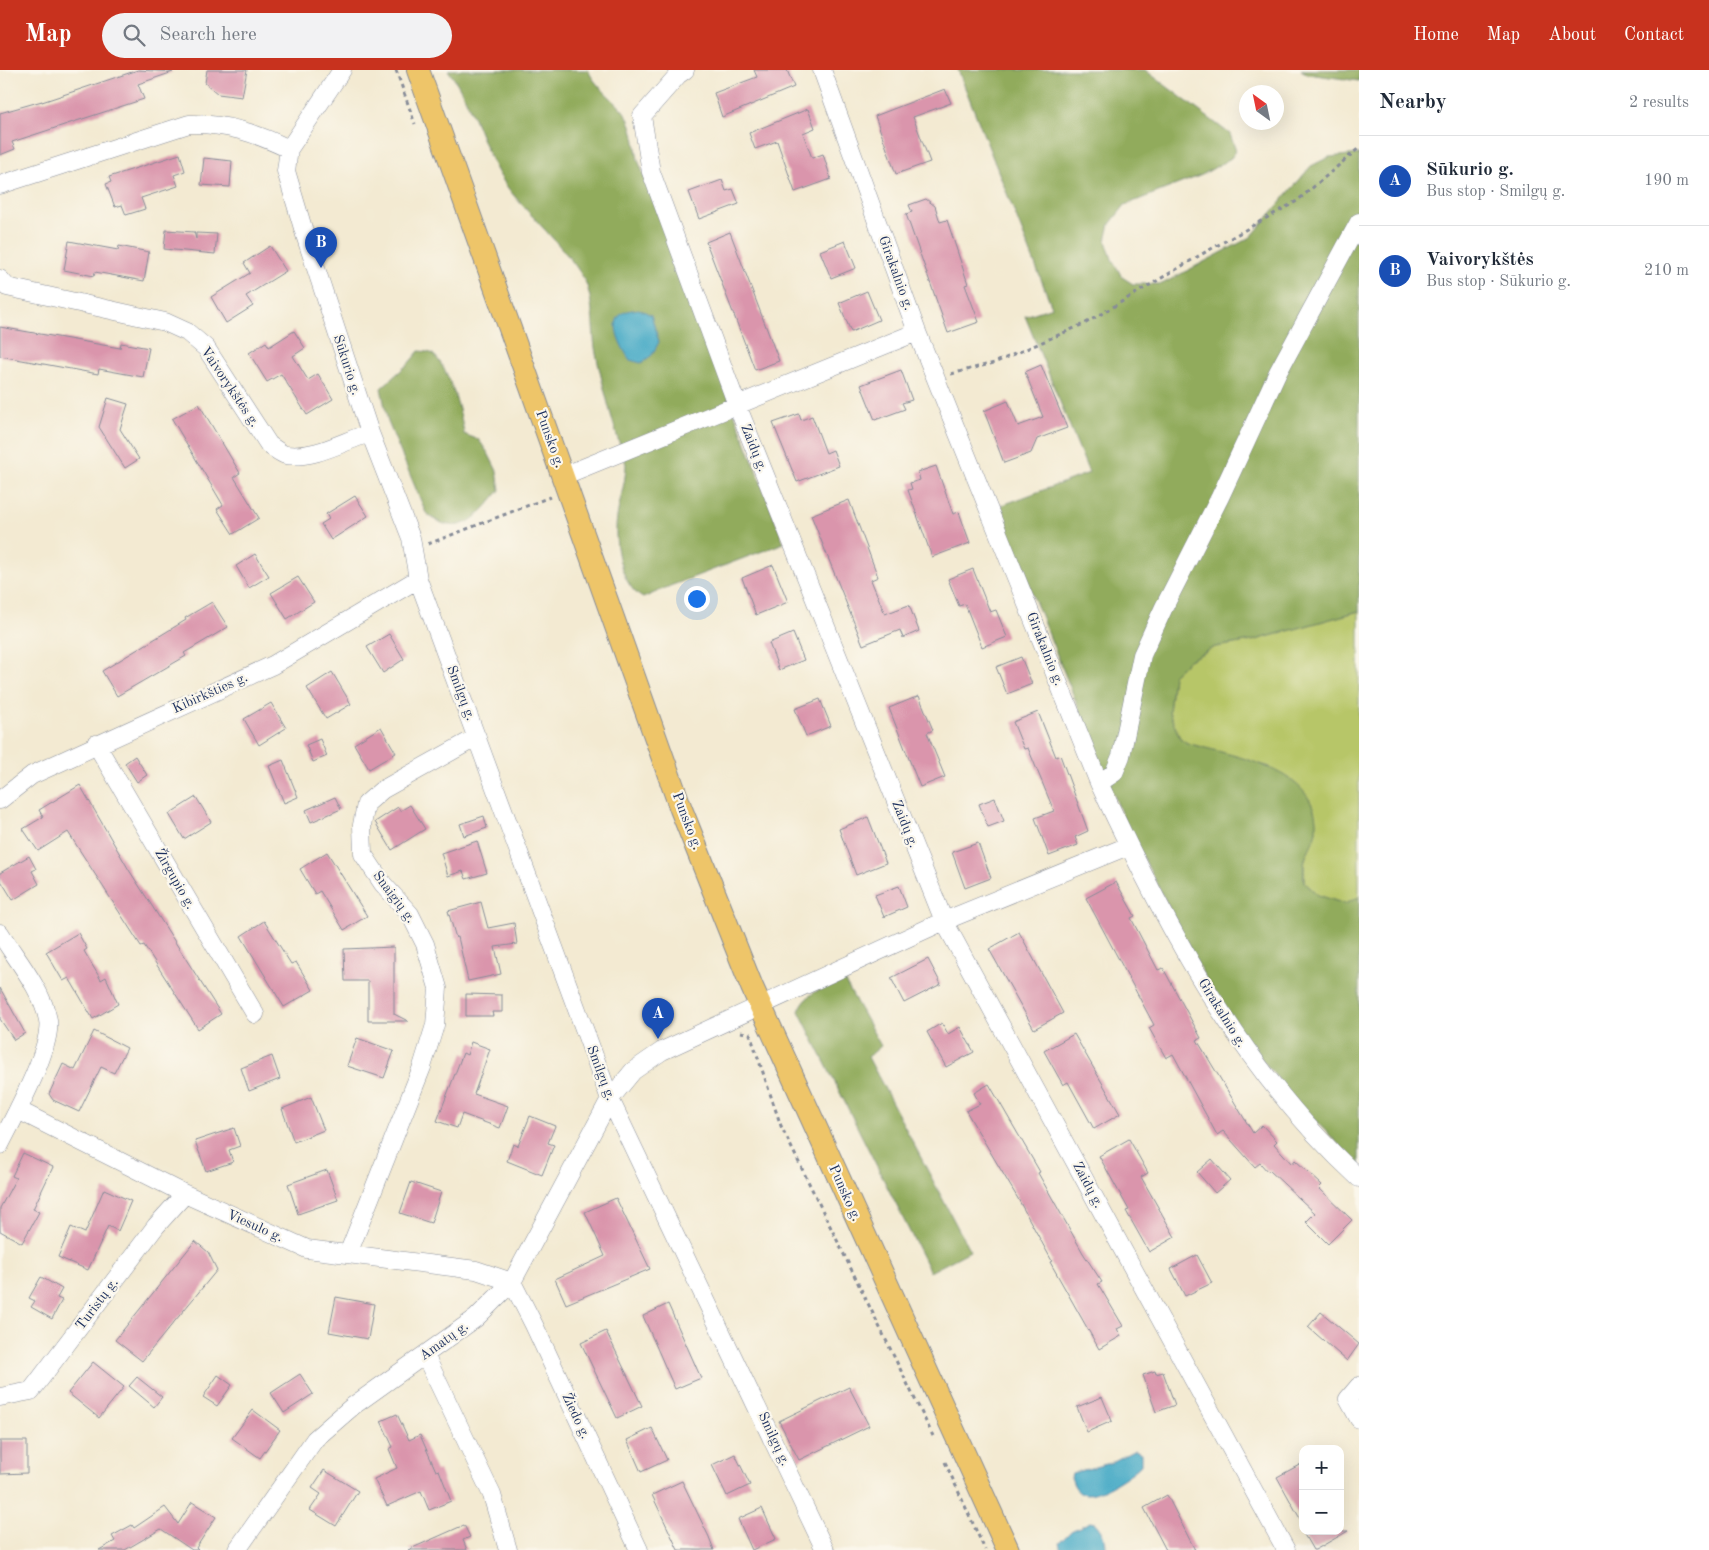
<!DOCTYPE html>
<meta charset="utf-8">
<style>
:root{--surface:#fff;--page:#f2f2f3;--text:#1f2937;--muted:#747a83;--line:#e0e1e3;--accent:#c8321e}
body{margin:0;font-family:"Old Standard TT",serif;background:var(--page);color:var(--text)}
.controls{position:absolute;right:15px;bottom:15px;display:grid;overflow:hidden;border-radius:10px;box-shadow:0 5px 20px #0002}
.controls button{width:45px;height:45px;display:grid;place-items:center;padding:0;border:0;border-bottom:1px solid var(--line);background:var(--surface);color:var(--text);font:25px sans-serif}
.compass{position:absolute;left:1239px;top:15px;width:45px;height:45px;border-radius:50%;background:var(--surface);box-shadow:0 5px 20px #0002;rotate:327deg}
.you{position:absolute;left:696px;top:528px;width:18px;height:18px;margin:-12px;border:4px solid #fff;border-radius:50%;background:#1a73e8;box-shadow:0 0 0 8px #1a73e833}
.badge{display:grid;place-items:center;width:32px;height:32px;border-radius:50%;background:var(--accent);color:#fff;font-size:16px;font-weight:700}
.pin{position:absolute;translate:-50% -41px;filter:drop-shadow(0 1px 2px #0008)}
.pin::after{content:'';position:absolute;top:26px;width:18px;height:15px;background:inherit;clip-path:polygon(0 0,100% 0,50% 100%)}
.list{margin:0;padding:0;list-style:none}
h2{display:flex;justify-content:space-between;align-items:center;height:65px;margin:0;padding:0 20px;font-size:21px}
h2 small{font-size:16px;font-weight:400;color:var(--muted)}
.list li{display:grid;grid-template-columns:32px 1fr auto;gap:15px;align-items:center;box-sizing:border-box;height:90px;padding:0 20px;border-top:1px solid var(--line)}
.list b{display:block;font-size:19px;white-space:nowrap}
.list p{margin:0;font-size:16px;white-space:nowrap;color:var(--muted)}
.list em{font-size:16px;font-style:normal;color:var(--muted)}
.icon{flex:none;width:28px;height:28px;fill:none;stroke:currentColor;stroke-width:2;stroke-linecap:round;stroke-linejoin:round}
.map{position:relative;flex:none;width:1359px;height:1480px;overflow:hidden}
header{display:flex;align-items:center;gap:30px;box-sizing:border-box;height:70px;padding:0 25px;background:var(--accent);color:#fff}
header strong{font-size:24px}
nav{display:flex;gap:28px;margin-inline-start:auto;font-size:18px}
.search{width:350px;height:45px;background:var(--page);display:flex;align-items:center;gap:12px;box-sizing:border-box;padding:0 18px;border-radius:28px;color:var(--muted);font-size:19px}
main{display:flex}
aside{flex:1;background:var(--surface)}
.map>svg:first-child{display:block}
</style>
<header>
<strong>Map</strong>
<div class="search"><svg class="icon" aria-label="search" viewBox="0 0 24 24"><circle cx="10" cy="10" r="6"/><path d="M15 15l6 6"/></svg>Search here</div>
<nav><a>Home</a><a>Map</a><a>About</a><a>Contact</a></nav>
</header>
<main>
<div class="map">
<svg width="1359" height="1480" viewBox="0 0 1359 1480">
<rect width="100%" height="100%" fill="#fbf7ec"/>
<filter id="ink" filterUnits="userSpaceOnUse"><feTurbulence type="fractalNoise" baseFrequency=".02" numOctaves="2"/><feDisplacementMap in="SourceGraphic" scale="10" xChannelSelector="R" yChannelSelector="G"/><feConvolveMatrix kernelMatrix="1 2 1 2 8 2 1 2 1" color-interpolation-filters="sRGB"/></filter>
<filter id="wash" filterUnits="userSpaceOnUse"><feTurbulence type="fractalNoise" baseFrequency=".0096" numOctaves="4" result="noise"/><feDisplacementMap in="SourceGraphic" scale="20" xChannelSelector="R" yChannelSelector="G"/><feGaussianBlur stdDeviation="1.12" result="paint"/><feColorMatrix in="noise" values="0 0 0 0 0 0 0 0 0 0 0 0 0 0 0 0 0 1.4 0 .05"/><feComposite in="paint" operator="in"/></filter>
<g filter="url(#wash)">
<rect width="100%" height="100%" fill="#f3ead2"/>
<path fill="#b7c668" stroke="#697a63" d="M1359,541V827L1345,834L1318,825L1304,812V792L1316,760L1270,697L1187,673L1180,668L1169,642L1173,605L1189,590L1215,577L1252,571Z"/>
<path fill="#91ab5c" stroke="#566d5d" d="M448,0H588C595,16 610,26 621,38C634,52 635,73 638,90L784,473L670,516L643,528C624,518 616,484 616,463C615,440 626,417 626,394C614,358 604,321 596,284C592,263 594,240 588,219C581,192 527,144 508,118C481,82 476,36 448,0Z
M958,0H1145L1230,64L1236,81L1231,88L1202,105L1125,135L1110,154L1106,171L1112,189L1122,207L1133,214H1162L1251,167L1311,96L1329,87L1359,84V541L1252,571L1215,577L1189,590L1173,605L1169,642L1180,668L1187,673C1231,686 1321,698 1316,760C1315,770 1308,780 1305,789C1303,796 1304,805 1304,812L1318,825L1345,834L1359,827V1095L1295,1030L1246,970L1203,904L1124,750L997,437L1089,403L1025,246L1052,237Z
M1301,0H1359V11L1308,4Z
M419,281C422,281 428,282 431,283C448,293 462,345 464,364L479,370L488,383L497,401L500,420C478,447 459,471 426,443L388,352L381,318L408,294Z
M844,910L881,976L868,987L970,1181L930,1202L799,941C806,921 826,917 844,910Z"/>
<path fill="#46aac6" stroke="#306c92" d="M639,239L651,245L659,272L652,285L641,293L630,290C623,280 607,252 623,243C627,240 634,240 639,239Z
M1135,1380L1141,1383V1395C1131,1405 1096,1429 1082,1423C1075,1420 1073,1413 1071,1407L1072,1403L1110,1393Z
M1090,1452L1095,1453C1103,1462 1105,1468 1105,1480H1061L1059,1473L1071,1461Z"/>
<g id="blocks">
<path fill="#da95ac" d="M138,0L173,2L138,14L144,29L12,72L15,79L0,85V43L42,31V32Z
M207,0H247L242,27L218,24L205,13Z
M754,0H787L794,17L722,47L714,23L757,7Z
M945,19L951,33L913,47L930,92L896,104L875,46Z
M808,39L815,58L803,63L812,88L823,84L831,109L795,122L777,71L755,79L749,63Z
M180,84L185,101L174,105L178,116L141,128L145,139L126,145L122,135L115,137L106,114L111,112L109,107Z
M204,88L232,91L230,117L201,115Z
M722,110L726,121L733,119L739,134L699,149L689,122Z
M926,129L935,136L940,152L947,150L968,214L965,215L979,252L948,263L906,144L912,142L909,135Z
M166,160L194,162L196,169V163L217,164L215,184L164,179Z
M730,162L779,291L755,300L706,172Z
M69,171L118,180L119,176L149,182L144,211L95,202L94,206L64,200Z
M845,171L856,198L831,208L820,181Z
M270,176L286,201L246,226L253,236L226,253L211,227L250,203L244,193Z
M867,221L879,250L851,262L839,233Z
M0,257L120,278L121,273L149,278L143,307L99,299L98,304L0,286Z
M294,261L305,278L293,286L308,310L318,304L333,329L307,345L281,304L267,312L249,283L266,272L269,277Z
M1041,295L1067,358L1037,369L1031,383L1004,393L984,341L1008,331L1018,356L1043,347L1025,302Z
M901,300L912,330L902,333L905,339L875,350L861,315Z
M108,328L128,334L120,359L139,389L125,398L99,357Z
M199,334L240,403L234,407L259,448L233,464L217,439L223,435L172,349Z
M799,344L801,350L812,346L826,383L833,380L839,396L797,412L773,353Z
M936,396L953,444L959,442L970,473L932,487L908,420L912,419L910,413L920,410L918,402Z
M355,426L368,446L331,470L321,454L329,449L326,444Z
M849,430L878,507L871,510L885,544L909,535L919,561L903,568L900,560L863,575L811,445Z
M255,484L269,506L249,518L236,496Z
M773,495L788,532L756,545L742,508Z
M973,499L990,542L996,540L1007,567L982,577L965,534L959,536L948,509Z
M298,507L314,532L287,549L271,523Z
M212,532L228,557L184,583L186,586L117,626L102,601L186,550L185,548Z
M793,563L804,590L779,600L769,573Z
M389,564L404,589L383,603L367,577Z
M1021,587L1032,614L1007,624L996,597Z
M332,602L351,634L326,649L307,618Z
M919,626L933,660L927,663L945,707L920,717L889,638Z
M820,629L831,656L806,666L795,639Z
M271,633L286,658L259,675L244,649Z
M1038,642L1056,687L1060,685L1088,761L1075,767L1078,775L1049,786L1035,748L1054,741L1028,678L1024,679L1013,652Z
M381,657L396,683L369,699L354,674Z
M320,669L327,686L313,692L306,675Z
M135,686L147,705L137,712L125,693Z
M283,690L298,727L284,733L269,696Z
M80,715L129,800L221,944L198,959L144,875L141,876L68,762L38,781L23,759L43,747L39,740Z
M196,727L211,752L184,769L169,744Z
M335,727L341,739L311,752L306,740Z
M995,728L1004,751L988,757L979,734Z
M410,735L425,759L392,780L375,752L398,737L400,741Z
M484,746L487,758L464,766L460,754Z
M868,747L886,793L856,805L839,759Z
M477,771L487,803L466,809L463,801L448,806L441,783Z
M978,773L991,808L965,818L952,782Z
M327,782L367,846L344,860L320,821L315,824L300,799Z
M29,786L36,799L32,801L39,814L13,830L0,809V803Z
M1116,812L1135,846L1131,848L1158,900L1163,898L1201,968L1197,970L1253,1063L1262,1055L1277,1071L1274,1074L1292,1094L1295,1090L1322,1115L1319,1118L1352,1150L1328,1174L1306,1152L1315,1143L1269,1100L1268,1102L1260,1093L1255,1097L1223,1061L1217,1065L1173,984L1166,988L1149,958L1154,955L1086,828Z
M899,816L907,837L884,847L875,825Z
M481,832L488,858L514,853L517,874L495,877L501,904L468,911L458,867L456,868L448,841Z
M264,851L291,894L296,892L313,920L284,937L241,866Z
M1019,862L1063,943L1034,959L989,879Z
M78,863L87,879L84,881L101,910L106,907L118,934L93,949L69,908L63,911L46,882Z
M394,877V944L408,951H368V911H345L344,879Z
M928,889L941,914L904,933L891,908Z
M0,918L25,963L14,970L0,949Z
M466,924L502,925V942H492L493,946H466Z
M942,953L948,964L960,957L974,982L946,997L927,962Z
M94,961L127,978L114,1003L101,997L79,1042L53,1030L49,1024L63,994L75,1000Z
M1074,964L1120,1044L1094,1059L1068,1012L1063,1015L1044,981Z
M357,968L394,981L384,1008L347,996Z
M471,972L490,979L474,1024L508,1036L500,1058L462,1044L457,1058L437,1051L463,983L467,985Z
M272,986L280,1009L249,1021L241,998Z
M989,1014L1040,1102L1038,1103L1083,1183L1102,1212L1098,1214L1123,1256L1117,1259L1121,1266L1099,1279L1050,1192L1052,1191L1017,1127L966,1041L980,1034L974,1023Z
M311,1027L324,1060L294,1072L282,1039Z
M530,1046L555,1056L548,1073L554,1075L542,1105L507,1091L513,1074L518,1076Z
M234,1058L240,1076L229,1080L233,1092L206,1101L195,1071Z
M1129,1069L1148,1103L1141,1107L1175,1167L1149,1182L1126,1141L1129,1140L1099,1086Z
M23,1083L53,1097L33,1139L39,1142L22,1173L0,1161V1138L16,1108L12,1106Z
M1212,1089L1230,1110L1215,1123L1197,1102Z
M327,1100L338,1130L298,1144L288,1114Z
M411,1112L441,1122L431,1153L400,1143Z
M104,1119L131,1131L118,1161L108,1156L88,1200L58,1187L71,1157L85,1163Z
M616,1128L650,1199L566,1234L555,1209L605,1186L585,1142Z
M195,1171L208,1182L217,1200L142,1291L115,1270Z
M1197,1185L1212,1213L1185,1226L1171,1199Z
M41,1207L62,1219L57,1228L62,1230L52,1249L31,1237L35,1231L29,1228Z
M336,1227L374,1234L368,1269L329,1262Z
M668,1234L701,1308L675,1319L643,1246Z
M1321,1242L1359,1274L1347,1291L1308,1257Z
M606,1261L642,1336L617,1348L581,1273Z
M93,1292L124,1317L99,1348L68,1323Z
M1155,1301L1156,1304L1163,1302L1175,1335L1156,1342L1143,1305Z
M300,1304L313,1324L284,1343L271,1323Z
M218,1305L232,1315L217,1336L203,1327Z
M137,1307L162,1327L154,1337L129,1316Z
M849,1317L869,1356L799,1390L779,1351Z
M1102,1327L1112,1351L1087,1362L1077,1337Z
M253,1340L280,1360L260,1388L232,1368Z
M397,1344L409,1370L420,1365L436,1401L439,1400L451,1431L429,1440L421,1421L387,1436L374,1409L397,1398L389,1379L393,1377L381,1351Z
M652,1358L667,1390L641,1402L627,1370Z
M0,1371H27V1403L0,1404Z
M735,1384L750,1415L727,1426L712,1395Z
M1303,1393V1454L1277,1407Z
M324,1400L358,1421L336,1456L310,1440L321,1424L312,1418Z
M682,1411L709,1467L714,1480H678L652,1425Z
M1167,1425L1195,1480H1166L1144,1438Z
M192,1432L216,1447L196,1478L198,1480H192L161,1459L125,1480H99L115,1471L112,1466L132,1455L134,1458L165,1437L178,1454Z
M762,1438L776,1469L752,1480L738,1449Z
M464,1455L470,1467L463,1470L467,1480H408Z
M1302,1461H1348L1315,1480H1313Z"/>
</g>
</g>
<g filter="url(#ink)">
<use href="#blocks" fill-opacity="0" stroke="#878c98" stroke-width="1"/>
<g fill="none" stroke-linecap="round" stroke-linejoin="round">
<g stroke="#878c98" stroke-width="19">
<path id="minor" d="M342,0L289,79L286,101L305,165L370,363L411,468L418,509L610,1029L825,1480
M685,0L678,5L642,46L651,102L737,335L944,851L1286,1480
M822,0L917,262L1099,713C1166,857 1240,999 1359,1108
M0,115L189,54C225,53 256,63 289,79
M0,209L7,217L165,252L187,262L206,278L269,375C274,378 281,384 286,385C315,389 343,371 370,363
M563,406L917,262
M96,674L255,944
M1099,713L1114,703L1121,686L1142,585L1164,537L1220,427L1278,302L1359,152
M0,730L32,705L273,595L418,509
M0,863C16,889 42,919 48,950C53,977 13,1049 0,1075
M18,1040L185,1124L307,1179L476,1200L512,1212L534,1255L639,1480
M348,1184L422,997L435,955L438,918L425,874L410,844L383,814L363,784L362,755L366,734L382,720L477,667
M425,1285L492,1425L508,1480
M1359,1316L1348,1329L1359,1349
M0,1327L31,1321L156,1156L185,1124
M237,1480L315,1369L353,1336L476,1248L512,1212L610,1029L633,1001L662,981L944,851L1128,776"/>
</g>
<g stroke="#878c98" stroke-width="24">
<path id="major" d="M418,0L681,739L752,917L1008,1480"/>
</g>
<path stroke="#878c98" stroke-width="3" stroke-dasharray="4 4" stroke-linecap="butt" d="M396,0L415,54
M951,304L994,293L1086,253L1202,184L1297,131L1359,78
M428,474L550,427
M741,962L750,964L781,1056L933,1366
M945,1392L985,1480"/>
<use href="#minor" stroke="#fff" stroke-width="18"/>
<use href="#major" stroke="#eec569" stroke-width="22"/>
</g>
</g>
<g text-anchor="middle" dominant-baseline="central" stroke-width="4.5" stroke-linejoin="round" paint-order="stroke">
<g font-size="14" fill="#1b2f5e" stroke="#fbf7ec">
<text transform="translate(896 203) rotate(70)">Girakalnio g.</text>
<text transform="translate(347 295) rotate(72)">Sūkurio g.</text>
<text transform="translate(230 317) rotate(56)">Vaivorykštės g.</text>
<text transform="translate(550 369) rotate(70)">Punsko g.</text>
<text transform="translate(754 378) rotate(68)">Zaidų g.</text>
<text transform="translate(1045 579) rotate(68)">Girakalnio g.</text>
<text transform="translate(210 623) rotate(-24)">Kibirkšties g.</text>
<text transform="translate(461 623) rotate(69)">Smilgų g.</text>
<text transform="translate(687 751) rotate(69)">Punsko g.</text>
<text transform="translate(905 754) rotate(68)">Zaidų g.</text>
<text transform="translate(175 809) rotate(60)">Žirgupio g.</text>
<text transform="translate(394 827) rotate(53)">Snaigių g.</text>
<text transform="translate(1222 943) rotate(58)">Girakalnio g.</text>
<text transform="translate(601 1003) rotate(69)">Smilgų g.</text>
<text transform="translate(1088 1115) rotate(62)">Zaidų g.</text>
<text transform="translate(845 1123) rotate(66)">Punsko g.</text>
<text transform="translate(255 1156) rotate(24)">Viesulo g.</text>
<text transform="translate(97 1234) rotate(-53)">Turistų g.</text>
<text transform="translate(444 1271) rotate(-36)">Amatų g.</text>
<text transform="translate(576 1346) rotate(65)">Žiedo g.</text>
<text transform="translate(774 1369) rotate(65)">Smilgų g.</text>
</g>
</g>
</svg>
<div class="controls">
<button>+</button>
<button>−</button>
</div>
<svg class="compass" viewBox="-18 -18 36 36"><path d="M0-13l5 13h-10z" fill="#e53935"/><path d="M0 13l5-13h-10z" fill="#747a83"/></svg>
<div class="you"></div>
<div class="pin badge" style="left:658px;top:969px;background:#1a4fb4">A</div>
<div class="pin badge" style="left:321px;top:198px;background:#1a4fb4">B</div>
</div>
<aside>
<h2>Nearby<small>2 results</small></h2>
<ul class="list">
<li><span class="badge" style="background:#1a4fb4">A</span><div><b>Sūkurio g.</b><p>Bus stop · Smilgų g.</p></div><em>190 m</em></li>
<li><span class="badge" style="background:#1a4fb4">B</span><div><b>Vaivorykštės</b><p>Bus stop · Sūkurio g.</p></div><em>210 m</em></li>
</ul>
</aside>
</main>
